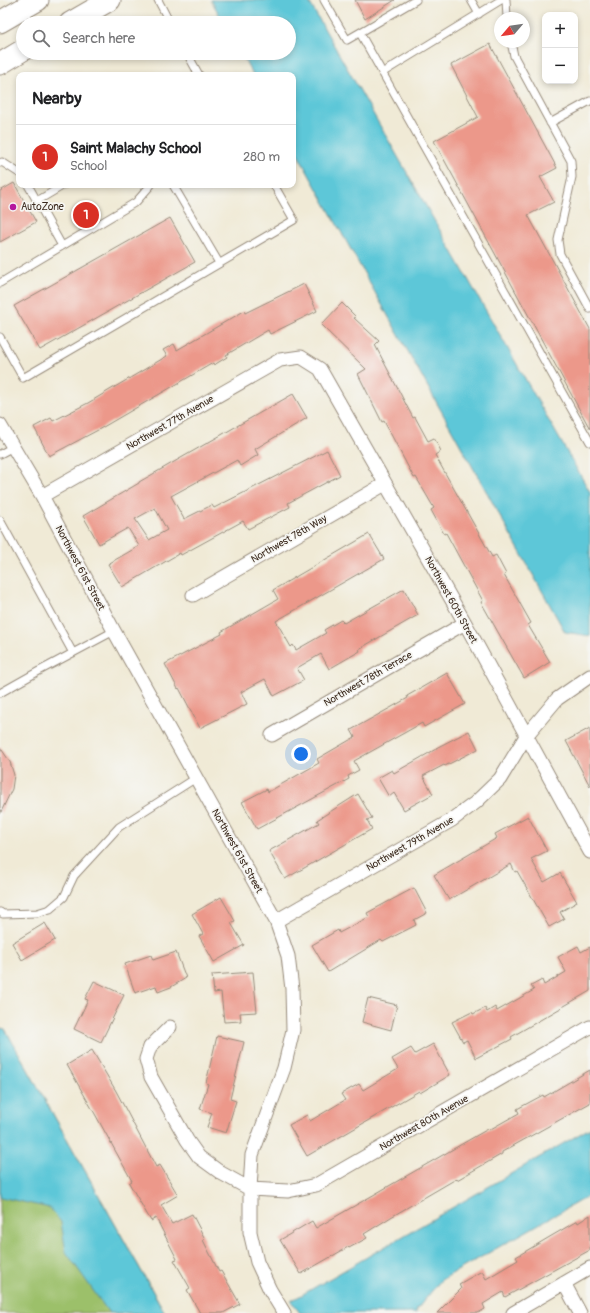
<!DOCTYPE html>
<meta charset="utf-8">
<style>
:root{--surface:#fff;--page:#f2f2f2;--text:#202124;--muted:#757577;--line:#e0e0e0;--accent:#d93025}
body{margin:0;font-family:Pangolin,sans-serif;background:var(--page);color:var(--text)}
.controls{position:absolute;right:12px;top:12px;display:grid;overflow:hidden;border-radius:8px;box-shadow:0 2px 6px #0003}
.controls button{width:36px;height:36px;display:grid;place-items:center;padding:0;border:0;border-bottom:1px solid var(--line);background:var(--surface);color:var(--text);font:20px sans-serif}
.compass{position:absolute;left:494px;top:12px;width:36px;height:36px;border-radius:50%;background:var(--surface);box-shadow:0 2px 6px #0003;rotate:241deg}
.you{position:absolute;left:301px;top:754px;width:14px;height:14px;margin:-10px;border:3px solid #fff;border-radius:50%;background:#1a73e8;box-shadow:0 0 0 6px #1a73e833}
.badge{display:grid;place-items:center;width:26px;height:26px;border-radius:50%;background:var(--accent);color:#fff;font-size:13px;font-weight:700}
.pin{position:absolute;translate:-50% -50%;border:2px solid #fff;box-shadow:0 1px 4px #0006}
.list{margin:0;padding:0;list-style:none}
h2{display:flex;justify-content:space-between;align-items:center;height:52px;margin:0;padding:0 16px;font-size:17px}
h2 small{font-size:13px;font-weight:400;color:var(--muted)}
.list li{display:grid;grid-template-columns:26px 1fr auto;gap:12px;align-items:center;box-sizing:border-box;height:64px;padding:0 16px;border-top:1px solid var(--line)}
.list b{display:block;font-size:15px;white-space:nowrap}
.list p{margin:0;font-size:13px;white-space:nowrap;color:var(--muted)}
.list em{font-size:13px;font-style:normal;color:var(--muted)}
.icon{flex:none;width:22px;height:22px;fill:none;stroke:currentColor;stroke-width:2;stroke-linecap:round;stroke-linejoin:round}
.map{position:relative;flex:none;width:590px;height:1313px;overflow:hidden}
.search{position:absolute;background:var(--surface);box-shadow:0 2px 6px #0003;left:16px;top:16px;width:280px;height:44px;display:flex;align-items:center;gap:10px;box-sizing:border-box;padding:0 14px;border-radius:22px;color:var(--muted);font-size:15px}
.panel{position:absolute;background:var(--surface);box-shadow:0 2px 6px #0003;left:16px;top:72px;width:280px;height:116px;border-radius:8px}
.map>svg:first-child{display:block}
</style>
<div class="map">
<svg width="590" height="1313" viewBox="0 0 590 1313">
<rect width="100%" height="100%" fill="#f6f6f2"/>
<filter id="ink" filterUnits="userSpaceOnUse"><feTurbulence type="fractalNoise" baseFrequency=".025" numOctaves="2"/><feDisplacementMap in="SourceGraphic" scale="8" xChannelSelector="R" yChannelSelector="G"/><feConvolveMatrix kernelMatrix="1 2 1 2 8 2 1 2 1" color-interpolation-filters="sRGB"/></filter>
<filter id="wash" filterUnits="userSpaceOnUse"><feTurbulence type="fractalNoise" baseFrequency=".012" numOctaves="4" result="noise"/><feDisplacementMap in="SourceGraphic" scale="16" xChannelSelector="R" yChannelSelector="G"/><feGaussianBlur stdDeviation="0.9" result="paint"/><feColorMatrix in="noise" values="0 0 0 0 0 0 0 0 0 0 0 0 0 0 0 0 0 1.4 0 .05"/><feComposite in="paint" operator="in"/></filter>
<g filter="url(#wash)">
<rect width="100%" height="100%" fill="#f0ead6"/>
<path fill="#9cc06a" stroke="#6c7544" d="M0,1028L5,1029L165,1313H0Z"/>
<path fill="#5dc7d8" stroke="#4c787b" d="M211,0H308L590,492V636L565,632L293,146V75H253L241,53H289V23H224Z
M0,1028L5,1029L165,1313H109L66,1252L61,1222L50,1208L0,1197Z
M590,1128V1195L441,1280L417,1309L416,1313H300L291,1301Z"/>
<g id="blocks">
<path fill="#ec988a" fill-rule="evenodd" d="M355,0H395L365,19Z
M490,44L557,168L540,177L554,202L528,215L590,329V429L434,141L478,117L451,65Z
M14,183L36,222L0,242V191Z
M170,218L195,262L40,350L14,306Z
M304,284L317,311L270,334L268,330L226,355L227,357L214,365L213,363L98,430L49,456L34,427L51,418L53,421L88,403L167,356L163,350L174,344L177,350L244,311L245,313Z
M342,303L356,317L354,318L379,341L375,345L413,418L415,417L428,441L434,438L441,451L435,455L492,557L496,555L506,574L504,575L531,623L528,625L550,662L524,678L481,602L483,601L446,533L444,534L431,510L434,508L416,477L414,478L384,421L382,422L358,374L366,369L321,325Z
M293,394L307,418L255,449L258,455L240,466L237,460L171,496L184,519L212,505L214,508L327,450L340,475L288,503L290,507L248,529L243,521L181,555L180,553L122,587L108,564L139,546L128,528L99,544L83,516L139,483V482ZM155,508L167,530L149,540L135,519Z
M369,534L384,559L276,621L291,647L293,645L296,650L326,633L324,630L341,620L344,623L404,589L418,615L359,649L360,651L329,669L321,654L297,668L304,680L274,696L265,679L241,692L247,704L200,728L179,688L178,689L165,664L222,634L221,632L278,599L273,590Z
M447,673L465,704L424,727L422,723L354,761L359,770L348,776L349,779L257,829L242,802L267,789L268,792L319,763L317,759L355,737L351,730L408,698L407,696Z
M590,728V786L566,741Z
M469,731L478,749L445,766L444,765L423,776L433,794L404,810L394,793L389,797L378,778L392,770L394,773L436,749V748Z
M0,747L10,762L14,775L12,789L0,814Z
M358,794L372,818L367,820L372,829L285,879L269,851L319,823L317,820Z
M528,816L547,851L531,859L544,882L560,873L577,902L560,912L564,919L549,927L517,871L515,872L511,864L449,900L434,875L497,838L495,834Z
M414,888L427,913L414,920L416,925L383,942L381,940L328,972L312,945L338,930L339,933L369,917L367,913Z
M221,897L235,921L231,923L244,945L214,962L199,936L203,934L192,914Z
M45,923L55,940L22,960L12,943Z
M578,946L581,952L590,947V991L511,1037L512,1039L476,1058L467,1040L463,1042L452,1022L472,1012L473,1014L485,1008L487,1012L495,1007L497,1011L534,990L531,986L542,980L544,985L566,972L558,957Z
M176,952L186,978L171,987L158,992L156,986L135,993L125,964L151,955L153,960Z
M253,972L257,1012L240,1013L241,1021L224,1022L221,992L214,993L212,975Z
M94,981L124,995L101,1042L74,1029L88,1000L85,999Z
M368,998L397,1005L391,1030L362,1022Z
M217,1036L244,1042L230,1099L236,1101L226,1133L207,1127L212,1113L200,1109L208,1084L206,1083Z
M433,1044L450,1075L420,1093L419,1091L307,1156L289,1125L307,1115L310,1121L345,1100L341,1094L359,1084L363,1090L398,1069L392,1059L411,1048L415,1054Z
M92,1050L116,1091L156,1167L160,1165L178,1195L161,1205L172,1224L192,1214L205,1239L203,1240L219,1272L221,1271L240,1304L223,1313H200L187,1290L190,1288L174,1260L177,1259L156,1218L151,1221L129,1183L132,1181L95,1114L67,1065Z
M590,1070V1103L502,1152V1154L457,1180L456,1179L391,1217L364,1234L367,1238L349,1248L348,1247L301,1274L280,1240L312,1221L316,1228L488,1129L489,1130L519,1113L517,1109L543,1095L544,1097Z
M590,1215V1250L505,1297L503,1292L483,1304L485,1309L478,1313H437L461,1289L459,1284L482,1271L486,1279L518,1260L516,1257L548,1238L577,1221L578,1223Z"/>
</g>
</g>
<g filter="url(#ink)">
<use href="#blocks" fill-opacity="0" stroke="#968a7a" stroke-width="1"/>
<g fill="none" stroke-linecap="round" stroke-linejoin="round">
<g stroke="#968a7a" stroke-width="9">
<path id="service" d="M158,0L170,23
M324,0L347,40L416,0
M471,0L479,14
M506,0L507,18
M360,33L590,442
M511,42L514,56L571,161L572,177L558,240L560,254L590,309
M187,53L199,75
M382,73L501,0
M550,123L590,101
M0,163L2,162L19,173
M28,185L37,201
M173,185L219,263
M62,246L37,201L64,185
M0,283L136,202L151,185
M0,337L23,378L294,220L274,185
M0,454L13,447
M0,520L73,653
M0,693L39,671L114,631
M0,912L3,914L37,913L50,909L64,897L74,876L119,827L196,778"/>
</g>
<g stroke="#968a7a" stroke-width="15">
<path id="minor" d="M0,425L42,496L114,631L276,921L288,956L292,989L293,1030L284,1068L252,1155L250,1189V1232L257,1262L270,1290L284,1313
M42,496L280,360L301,357L320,369L465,623L590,852
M193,595L385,484
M272,735L465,623
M276,921L452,820L475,803L500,779L526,736L557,699L590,676
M170,1027L150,1047L146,1059L151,1077L187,1140L199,1157L221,1173L250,1189L288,1191L316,1185L590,1027
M564,1283L580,1313
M513,1313L590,1268"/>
</g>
<g stroke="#968a7a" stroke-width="23">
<path id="primary" d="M0,22L38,0
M70,23L110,0
M0,64L23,50"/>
</g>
<use href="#service" stroke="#fff" stroke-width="7"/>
<use href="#minor" stroke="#fff" stroke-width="13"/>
<use href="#primary" stroke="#fff" stroke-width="21"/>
</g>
</g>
<circle fill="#b5179e" stroke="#f6f6f2" stroke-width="1.5" cx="13" cy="207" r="4"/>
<g text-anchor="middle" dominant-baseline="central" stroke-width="3.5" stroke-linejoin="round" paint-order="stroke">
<g font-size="10" fill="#3b2a1e" stroke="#f6f6f2" text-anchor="start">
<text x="21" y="207">AutoZone</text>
</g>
<g font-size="10" fill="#3b2a1e" stroke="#f6f6f2">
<text transform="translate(170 423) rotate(-30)">Northwest 77th Avenue</text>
<text transform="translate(289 539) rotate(-30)">Northwest 78th Way</text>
<text transform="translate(80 568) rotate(62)">Northwest 61st Street</text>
<text transform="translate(451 600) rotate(61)">Northwest 60th Street</text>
<text transform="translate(368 679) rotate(-30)">Northwest 78th Terrace</text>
<text transform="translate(410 844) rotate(-30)">Northwest 79th Avenue</text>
<text transform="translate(237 851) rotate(61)">Northwest 61st Street</text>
<text transform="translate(424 1123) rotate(-30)">Northwest 80th Avenue</text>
</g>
</g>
</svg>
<div class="controls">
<button>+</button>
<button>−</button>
</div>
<svg class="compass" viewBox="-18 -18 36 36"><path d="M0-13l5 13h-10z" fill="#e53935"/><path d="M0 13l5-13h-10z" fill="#757577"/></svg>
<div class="you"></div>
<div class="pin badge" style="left:86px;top:215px">1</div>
<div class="search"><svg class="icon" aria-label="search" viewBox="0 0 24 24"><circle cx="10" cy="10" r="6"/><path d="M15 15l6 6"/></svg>Search here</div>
<section class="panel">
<h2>Nearby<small></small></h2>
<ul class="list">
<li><span class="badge">1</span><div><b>Saint Malachy School</b><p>School</p></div><em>280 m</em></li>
</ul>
</section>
</div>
